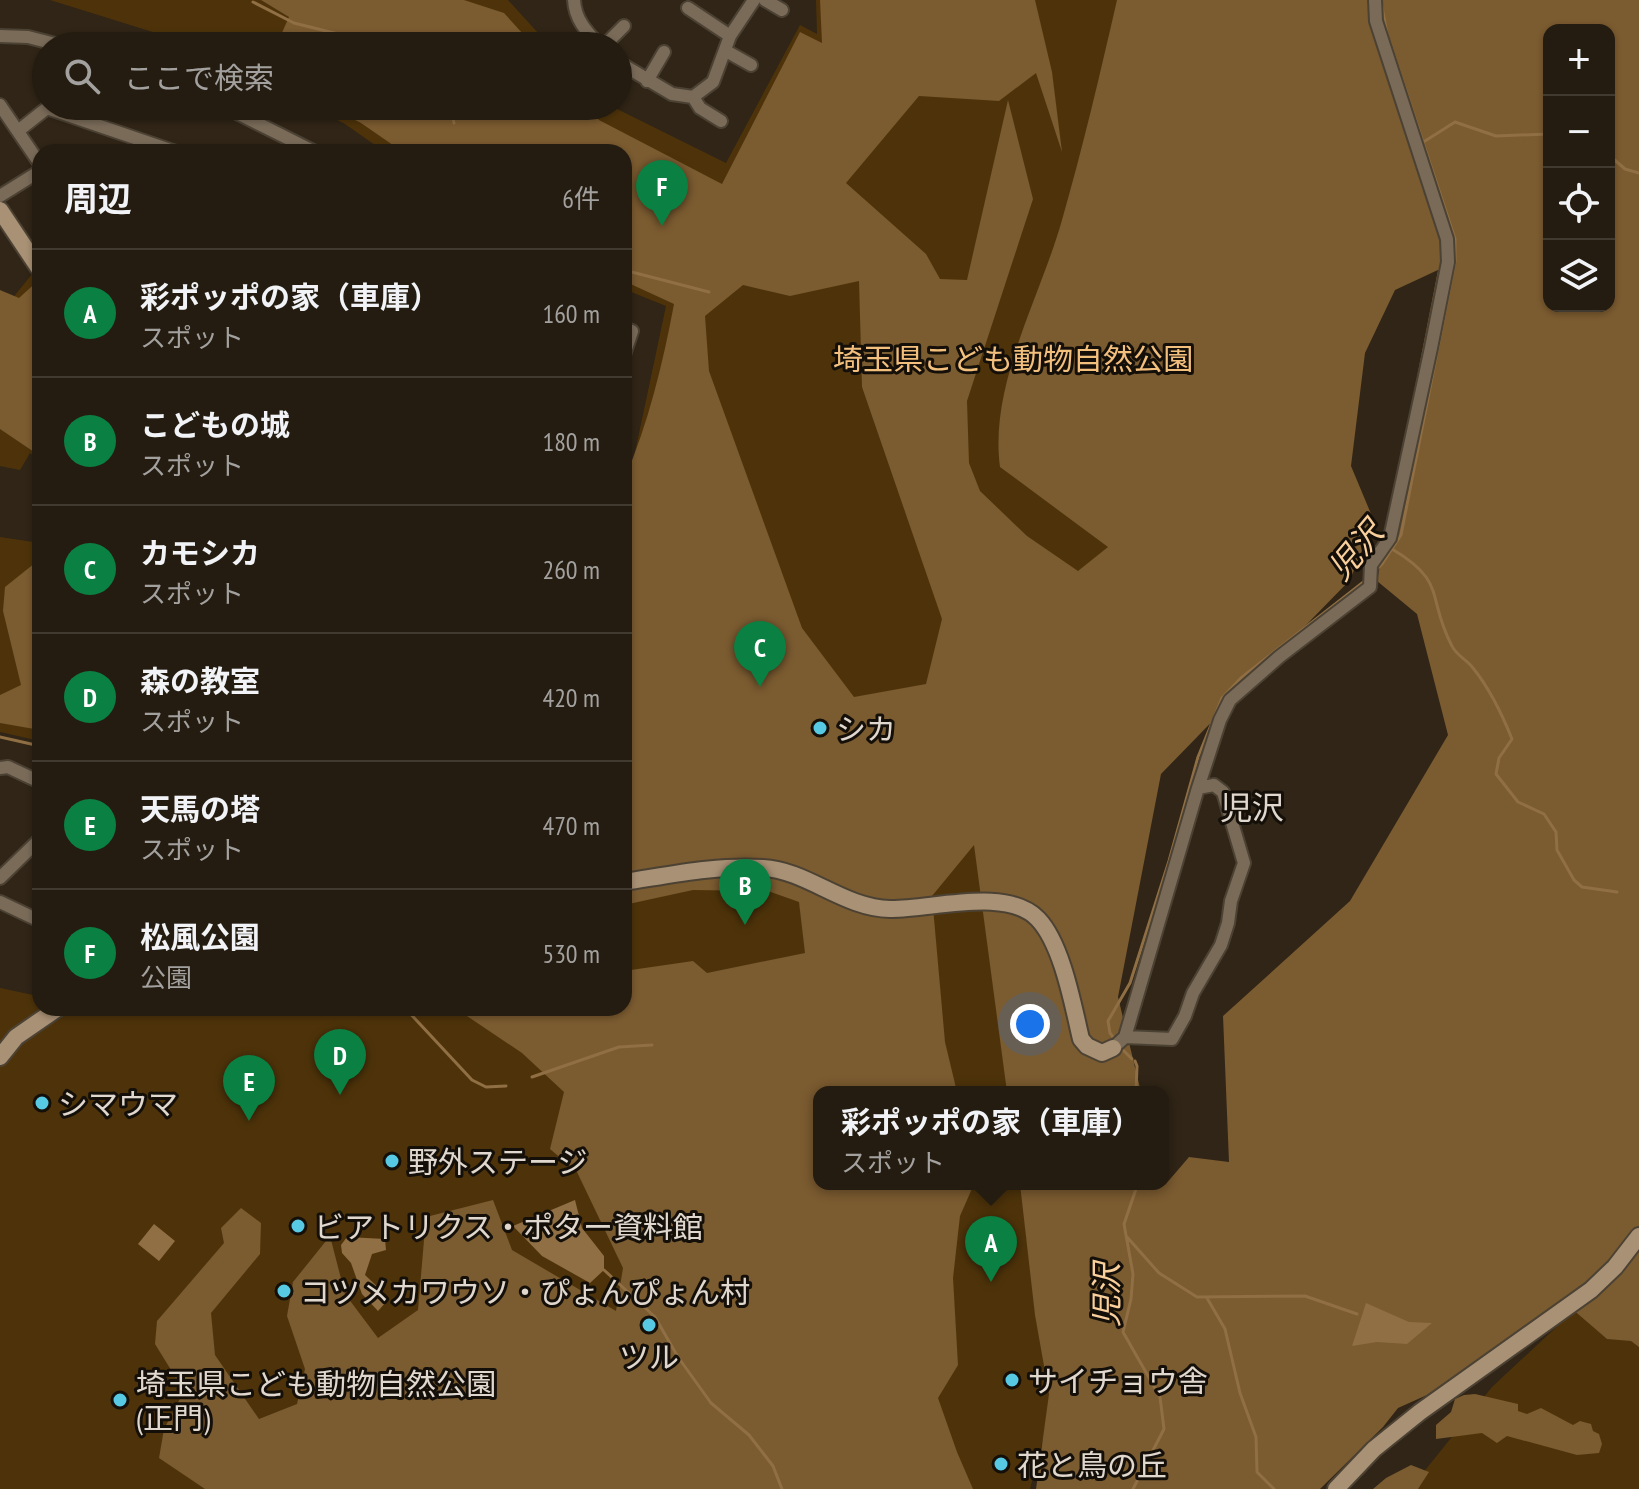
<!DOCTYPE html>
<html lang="ja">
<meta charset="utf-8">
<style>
:root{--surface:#241c10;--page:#2c2519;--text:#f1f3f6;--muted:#a3a19f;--line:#413a30;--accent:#0b8043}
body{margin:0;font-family:"PT Sans Narrow","Noto Sans JP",sans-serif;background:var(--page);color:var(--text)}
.controls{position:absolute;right:24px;top:24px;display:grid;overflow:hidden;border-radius:16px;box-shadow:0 2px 6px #0004}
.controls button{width:72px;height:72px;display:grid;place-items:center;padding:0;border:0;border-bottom:2px solid var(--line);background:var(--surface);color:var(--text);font:40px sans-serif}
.you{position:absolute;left:1030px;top:1024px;width:28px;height:28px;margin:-20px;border:6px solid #fff;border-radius:50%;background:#1a73e8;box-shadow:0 0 0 12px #1a73e833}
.badge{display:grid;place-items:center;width:52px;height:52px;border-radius:50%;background:var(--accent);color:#fff;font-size:26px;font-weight:700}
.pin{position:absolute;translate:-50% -66px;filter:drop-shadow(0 2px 4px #0008)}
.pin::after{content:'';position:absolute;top:42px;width:28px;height:24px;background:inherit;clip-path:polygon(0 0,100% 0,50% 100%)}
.popup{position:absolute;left:813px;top:1086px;width:356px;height:104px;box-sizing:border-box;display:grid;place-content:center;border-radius:16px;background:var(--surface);filter:drop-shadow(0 2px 6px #0005);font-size:26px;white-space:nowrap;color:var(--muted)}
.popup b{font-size:30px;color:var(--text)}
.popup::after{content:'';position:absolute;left:50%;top:100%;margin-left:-16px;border:16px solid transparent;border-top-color:var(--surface)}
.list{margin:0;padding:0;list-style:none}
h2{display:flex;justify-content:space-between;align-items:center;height:104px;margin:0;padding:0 32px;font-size:34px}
h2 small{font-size:26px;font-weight:400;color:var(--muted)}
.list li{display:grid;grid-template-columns:52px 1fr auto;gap:24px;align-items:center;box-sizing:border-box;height:128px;padding:0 32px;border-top:2px solid var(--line)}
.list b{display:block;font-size:30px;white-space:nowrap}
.list p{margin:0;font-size:26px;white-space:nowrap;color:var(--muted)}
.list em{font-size:26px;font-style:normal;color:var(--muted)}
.icon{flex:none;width:44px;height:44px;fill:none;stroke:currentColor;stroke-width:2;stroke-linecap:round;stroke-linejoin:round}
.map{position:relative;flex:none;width:1639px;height:1489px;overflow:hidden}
.search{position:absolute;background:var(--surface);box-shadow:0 2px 6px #0004;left:32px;top:32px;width:600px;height:88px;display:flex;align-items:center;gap:20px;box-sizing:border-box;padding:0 28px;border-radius:44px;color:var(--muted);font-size:30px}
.panel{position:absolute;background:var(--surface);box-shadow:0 2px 6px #0004;left:32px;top:144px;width:600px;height:872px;border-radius:24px}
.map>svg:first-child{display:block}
</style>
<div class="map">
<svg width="1639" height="1489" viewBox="0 0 1639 1489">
<rect width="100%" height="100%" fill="#302516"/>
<path fill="#4e330a" d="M50,0H508L550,46H184L156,33Z
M816,0H1370L1212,632L1014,1092H819V1184H1026L1055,1393L1030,1489H0V988L38,996L40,994V1008H624V480L634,457L666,306L624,289V152H385L345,124L310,106H611L726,163L800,25L817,34Z
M40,264V462L30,453L20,470L0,466V314Z
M0,537L40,543V741L0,732Z
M1639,1250V1489H1410L1492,1387Z"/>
<path fill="#7b5b30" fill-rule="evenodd" d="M261,0H464L504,13L534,46H276L289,17Z
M820,0H1035L1052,72L1062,152L1036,73L999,101L919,96L846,183L926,254L940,279L967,280L1008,100L1033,199L967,401L969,463L980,491L1027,536L1078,571L1108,547L1000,467C989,385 1040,298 1062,220C1083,147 1100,74 1117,0H1639V1347L1631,1341L1607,1339L1563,1301L1427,1395L1398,1408L1383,1427L1320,1489H1036L1049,1394L1035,1315L1020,1184H1163V1181L1165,1185L1189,1157L1229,1162L1223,1016L1350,901L1448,735L1417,614L1377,581L1438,270L1395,290L1365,353L1351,466L1374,521L1350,580L1161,774L1118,997L1141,1092H1007L974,845L932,896L945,1042L957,1092H819V1184H974L960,1216L953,1278L958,1365L938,1398L957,1452L973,1489H205L159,1458L164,1429L184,1391L155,1344L157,1321L224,1243L221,1228L241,1208L261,1223L260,1254L211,1313L215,1355L259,1419L297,1404L305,1369L287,1316L293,1282L330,1236L345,1294L378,1338L418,1310L426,1217L493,1200L512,1250L616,1311L623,1268L577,1172L550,1149L564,1092L522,1053L455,1008H624V971L693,961L707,973L805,953L799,902L768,891L693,890L624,905V480C648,425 663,363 674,304L624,281V152H403L361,123L328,106H587L599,120L722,184L800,32L822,43ZM1549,30H1609V306H1549ZM859,281L862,387L942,619L926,684L854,697L802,628L709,371L705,316L743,285L790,296Z
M40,279V456L0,429V290L19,298Z
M40,559V730L0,723V695L21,685L3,611L5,587Z
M1475,1394L1518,1404V1411L1527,1414L1541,1408L1573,1425L1580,1421L1591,1424L1593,1431L1599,1434L1602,1444L1599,1453L1577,1455L1507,1436L1497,1443L1482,1433L1436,1439V1425L1451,1412L1455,1399L1464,1395Z
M1411,1465L1429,1472L1418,1489H1373L1386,1478Z"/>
<path fill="#906f44" d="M575,1200L582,1228L604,1256V1270L590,1283L542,1256L513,1226Z
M154,1224L175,1241L159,1261L138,1244Z
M347,1237L385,1239L386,1250L372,1254L365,1275L383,1292L386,1302L378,1311L362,1294L351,1263L342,1253L341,1245Z
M1366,1303L1409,1322L1432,1323L1407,1344L1377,1342L1352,1346Z"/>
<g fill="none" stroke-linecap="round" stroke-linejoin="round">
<path stroke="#906f44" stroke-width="3" d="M253,2L294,23L358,39L371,46
M443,106L452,112L454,123
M1425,141L1455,122L1496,136L1549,134
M1609,155L1625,169L1639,173
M624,270L709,292
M1392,549C1448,582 1426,597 1452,646C1456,655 1467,660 1473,668C1490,689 1502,714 1512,739L1499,758L1496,774L1518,802L1544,814L1556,832L1557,850L1574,880L1582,887L1617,892
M1374,572L1382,564L1401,535L1455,261V239L1387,34L1381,2
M0,737L40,746
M405,1008L472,1080L486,1087L506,1086
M1116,1041L1110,1033L1108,1021L1130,983L1169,861L1198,757L1222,698L1241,678L1366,580
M1121,1048L1132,1059
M1135,1061L1137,1066L1136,1092
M532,1077L619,1047L652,1045
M1133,1184L1136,1189L1124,1224L1133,1274L1131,1299L1123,1332L1160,1397L1164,1429L1133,1489
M1127,1237L1159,1273L1197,1297L1305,1296L1357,1314
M604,1270L655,1317L678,1357L711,1403L749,1435L773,1466L782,1489
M1207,1298L1225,1329L1240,1393L1256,1437L1257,1472L1274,1489"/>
<g stroke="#4c4234" stroke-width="16">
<path id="street" d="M574,0C575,20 587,32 600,46
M765,0L782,10
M688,8L730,36
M0,36L28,37L63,46
M604,46L624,26
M726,51L751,65
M618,62L672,94L693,97L713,82L730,36L754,0
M647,81L664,52
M693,97L700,108L721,121
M0,105L40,164
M223,106L315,152
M18,131L47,108L176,152
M0,196L40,171
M624,328L632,331L624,355
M0,768L8,767L40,782
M0,878L40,839
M0,902L40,921
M1125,1037L1172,1039L1185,1016L1193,993L1221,945L1228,923L1231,901L1244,863L1223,792L1214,785L1198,788
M1113,1048L1125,1037L1198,788L1220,720L1230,700L1279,657L1370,587L1371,565L1390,538L1431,348L1448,262L1447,239L1376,21L1375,0"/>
</g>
<g stroke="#4c4234" stroke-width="20">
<path id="secondary" d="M0,210L38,267
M624,882C670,875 716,865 763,868C807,870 843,908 890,909C930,910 1007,886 1038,919C1062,944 1073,1005 1081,1039L1087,1046L1102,1053L1113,1048
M0,1057L16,1037L58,1008
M1336,1489L1374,1449L1420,1412L1591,1290L1615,1267L1639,1236"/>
</g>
<use href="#street" stroke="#7a6b59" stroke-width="12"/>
<use href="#secondary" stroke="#a99175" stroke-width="16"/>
</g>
<g fill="#57c9e2" stroke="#140f09" stroke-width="3">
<circle cx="820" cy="728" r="8"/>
<circle cx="42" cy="1103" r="8"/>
<circle cx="392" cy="1161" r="8"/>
<circle cx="298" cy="1226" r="8"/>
<circle cx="284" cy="1291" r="8"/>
<circle cx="649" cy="1325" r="8"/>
<circle cx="1012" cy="1380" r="8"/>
<circle cx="120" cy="1400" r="8"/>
<circle cx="1001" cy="1464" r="8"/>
</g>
<g text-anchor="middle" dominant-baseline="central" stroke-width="6" stroke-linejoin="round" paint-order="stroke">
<g font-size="30" fill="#f3bf7d" stroke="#140f09">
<text x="1013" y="358">埼玉県こども動物自然公園</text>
</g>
<g font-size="30" fill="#e0d8cf" stroke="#140f09" text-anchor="start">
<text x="836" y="728">シカ</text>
<text x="58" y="1103">シマウマ</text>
<text x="408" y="1161">野外ステージ</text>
<text x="314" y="1226">ビアトリクス・ポター資料館</text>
<text x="300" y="1291">コツメカワウソ・ぴょんぴょん村</text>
<text x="649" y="1356" text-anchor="middle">ツル</text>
<text x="1028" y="1380">サイチョウ舎</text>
<text x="136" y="1383">埼玉県こども動物自然公園<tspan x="136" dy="34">(正門)</tspan></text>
<text x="1017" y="1464">花と鳥の丘</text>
</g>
<g font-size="32" font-style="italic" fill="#f9cf9b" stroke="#140f09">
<text transform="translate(1355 550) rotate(-50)">児沢</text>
<text transform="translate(1106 1295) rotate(-90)">児沢</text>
</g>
<g font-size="32" fill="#e0d8cf" stroke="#140f09">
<text x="1252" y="807">児沢</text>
</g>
</g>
</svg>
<div class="controls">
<button>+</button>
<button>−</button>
<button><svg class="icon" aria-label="locate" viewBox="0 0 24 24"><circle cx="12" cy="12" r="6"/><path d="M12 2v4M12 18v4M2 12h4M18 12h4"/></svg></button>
<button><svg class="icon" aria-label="layers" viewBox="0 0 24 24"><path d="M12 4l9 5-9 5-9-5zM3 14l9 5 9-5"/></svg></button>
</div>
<div class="you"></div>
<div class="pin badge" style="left:991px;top:1282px">A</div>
<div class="popup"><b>彩ポッポの家（車庫）</b>スポット</div>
<div class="pin badge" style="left:745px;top:925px">B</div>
<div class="pin badge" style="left:760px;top:687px">C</div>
<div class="pin badge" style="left:340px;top:1095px">D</div>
<div class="pin badge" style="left:249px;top:1121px">E</div>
<div class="pin badge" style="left:662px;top:226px">F</div>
<div class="search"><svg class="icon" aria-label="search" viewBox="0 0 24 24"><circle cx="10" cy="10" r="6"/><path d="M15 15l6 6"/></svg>ここで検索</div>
<section class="panel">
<h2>周辺<small>6件</small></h2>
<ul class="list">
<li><span class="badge">A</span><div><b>彩ポッポの家（車庫）</b><p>スポット</p></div><em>160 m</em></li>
<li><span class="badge">B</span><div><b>こどもの城</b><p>スポット</p></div><em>180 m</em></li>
<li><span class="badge">C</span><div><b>カモシカ</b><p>スポット</p></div><em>260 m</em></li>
<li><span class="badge">D</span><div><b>森の教室</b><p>スポット</p></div><em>420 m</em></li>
<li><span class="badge">E</span><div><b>天馬の塔</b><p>スポット</p></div><em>470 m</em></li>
<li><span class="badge">F</span><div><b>松風公園</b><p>公園</p></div><em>530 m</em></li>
</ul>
</section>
</div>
